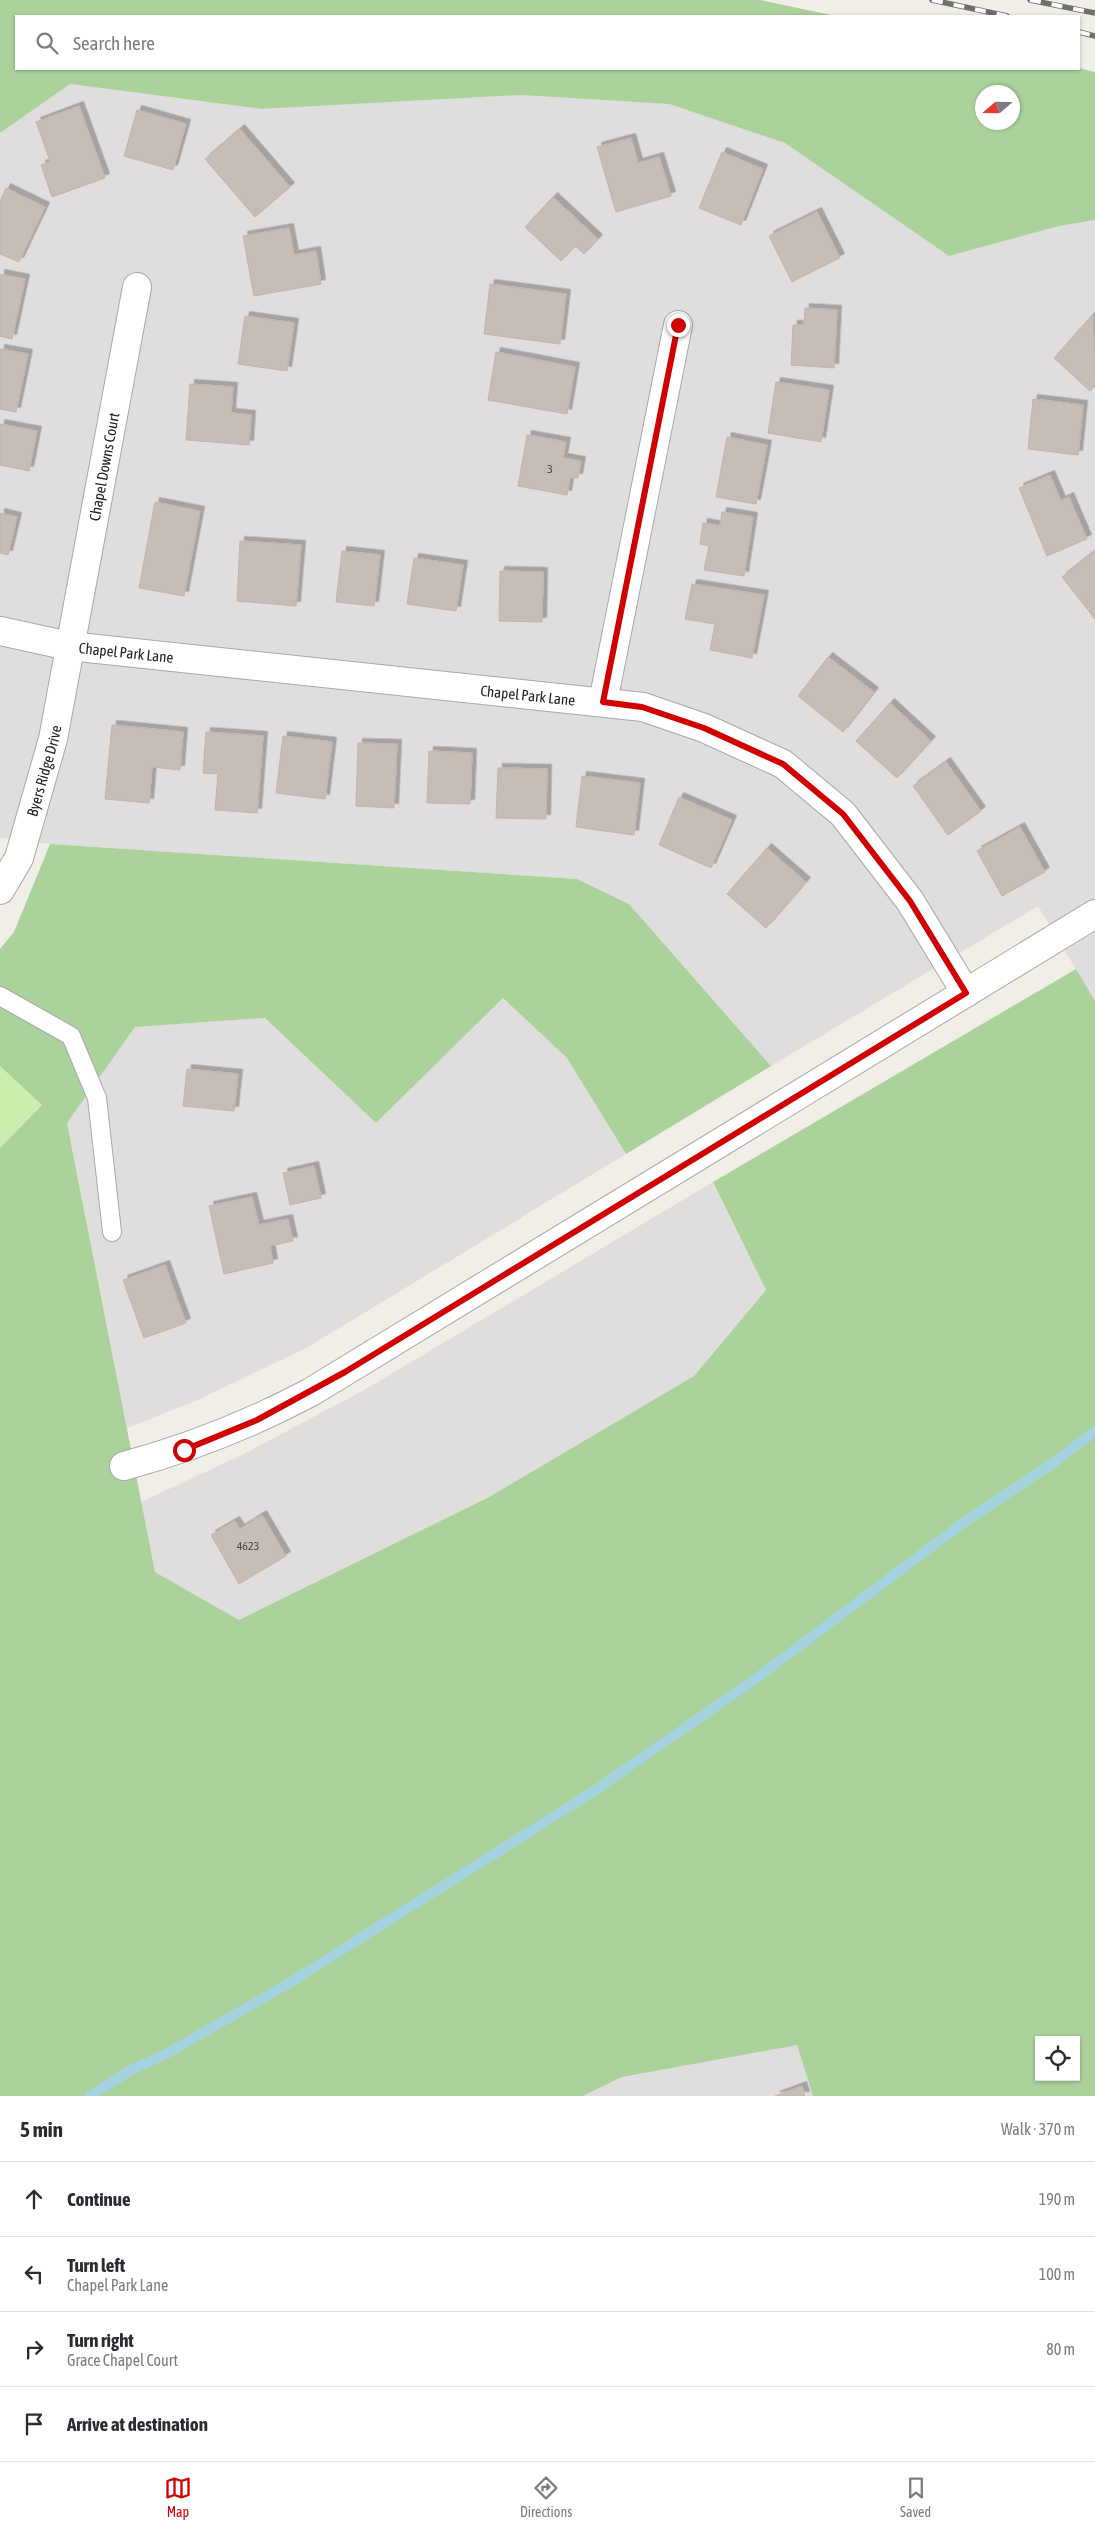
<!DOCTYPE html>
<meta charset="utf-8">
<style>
:root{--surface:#fff;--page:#f7f7f7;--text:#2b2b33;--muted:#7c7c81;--line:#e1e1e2;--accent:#d10001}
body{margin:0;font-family:"Asap Condensed",sans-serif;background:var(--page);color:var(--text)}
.controls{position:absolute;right:15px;bottom:15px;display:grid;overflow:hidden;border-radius:0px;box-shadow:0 1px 4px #0004}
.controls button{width:45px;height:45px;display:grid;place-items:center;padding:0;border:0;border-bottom:1px solid var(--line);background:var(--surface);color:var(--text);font:25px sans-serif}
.compass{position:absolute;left:975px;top:85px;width:45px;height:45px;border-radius:50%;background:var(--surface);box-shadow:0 1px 4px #0004;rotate:250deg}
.stop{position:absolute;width:15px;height:15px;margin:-11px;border:4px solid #d10001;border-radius:50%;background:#fff}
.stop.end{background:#d10001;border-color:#fff;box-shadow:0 1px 5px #0008}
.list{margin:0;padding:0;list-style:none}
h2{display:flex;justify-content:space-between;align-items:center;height:65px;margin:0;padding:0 20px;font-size:21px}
h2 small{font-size:16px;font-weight:400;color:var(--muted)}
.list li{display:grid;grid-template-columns:32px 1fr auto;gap:15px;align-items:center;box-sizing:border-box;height:75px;padding:0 20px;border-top:1px solid var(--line)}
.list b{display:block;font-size:19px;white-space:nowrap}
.list p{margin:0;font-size:16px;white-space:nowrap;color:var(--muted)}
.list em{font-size:16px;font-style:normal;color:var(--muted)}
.icon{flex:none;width:28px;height:28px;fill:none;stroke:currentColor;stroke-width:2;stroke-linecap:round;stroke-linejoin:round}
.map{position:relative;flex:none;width:1095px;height:2096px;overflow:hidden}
.search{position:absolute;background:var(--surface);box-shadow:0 1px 4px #0004;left:15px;right:15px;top:15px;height:55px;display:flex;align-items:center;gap:12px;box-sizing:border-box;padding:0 18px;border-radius:0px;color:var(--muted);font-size:19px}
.sheet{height:365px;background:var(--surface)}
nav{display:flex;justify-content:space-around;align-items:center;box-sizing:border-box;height:70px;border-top:1px solid var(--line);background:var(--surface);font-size:14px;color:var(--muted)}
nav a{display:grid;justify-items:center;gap:2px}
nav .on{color:var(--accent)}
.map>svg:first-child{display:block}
</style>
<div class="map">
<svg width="1095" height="2096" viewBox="0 0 1095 2096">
<defs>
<filter id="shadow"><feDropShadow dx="4.5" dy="-4.5" stdDeviation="0" flood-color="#0004"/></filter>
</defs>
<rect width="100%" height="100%" fill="#f1eee7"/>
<path fill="#dfdddd" d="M69,84L261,109L521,95L669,104L785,143L949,256L1059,226L1095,220V1001L1038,906L771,1066L629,904L577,879L50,844L0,838V133Z
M503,998L567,1058L626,1154L308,1347L200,1399L127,1428L67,1123L135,1027L265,1018L376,1123Z
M713,1182L766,1290L694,1376L489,1497L239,1620L155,1572L141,1502L242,1455L366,1389Z
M797,2044L813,2096H583L622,2077Z"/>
<path fill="#ccedab" d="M0,1066L42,1105L0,1148Z"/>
<path fill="#abd29a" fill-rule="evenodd" d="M0,0H760L836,16H16V69L1079,68L1095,72V220L1059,226L949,256L785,143L669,104L521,95L261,109L70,84L0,133ZM1012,92V122H982V92Z
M50,844L577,879L629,904L771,1066L626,1154L567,1058L503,998L376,1123L265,1018L135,1027L67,1123L155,1572L239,1620L489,1497L694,1376L766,1290L713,1182L1076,969L1095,1001V2096H813L797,2045L622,2077L583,2096H0V1148L42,1105L0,1066V949L14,932ZM1039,2040H1076V2077H1039Z"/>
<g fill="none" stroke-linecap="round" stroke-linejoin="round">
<path stroke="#a6d3e0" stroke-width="10" d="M90,2096L131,2070L166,2054L286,1985L591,1793L754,1680L963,1523L1056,1461L1095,1431"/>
</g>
<path fill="#c6bdb6" stroke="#c4b4a8" filter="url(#shadow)" d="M79,106L105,178L52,197L41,165L50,161L36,122Z
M137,110L186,124L173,170L124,156Z
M240,129L290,187L255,217L205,159Z
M631,138L638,163L659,157L671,196L616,212L597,147Z
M722,152L763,169L741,225L699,208Z
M6,188L45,207L19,262L0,254V202Z
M553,197L598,239L584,254L575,246L561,261L525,227Z
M817,212L840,258L792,282L769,236Z
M289,228L294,255L316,251L321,284L254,296L243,236Z
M0,274L25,279L12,339L0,336Z
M490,284L566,294L560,344L484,334Z
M805,308L837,310L834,368L791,365L793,325H804Z
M1093,314L1095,386L1090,391L1054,358Z
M245,316L294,323L287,371L238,364Z
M0,349L28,354L16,412L0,409Z
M496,352L575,367L567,414L488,400Z
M776,382L829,390L821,442L768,433Z
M190,384L233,387L231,413L251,415L249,445L186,440Z
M1033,399L1083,405L1078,455L1028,449Z
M0,424L37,431L29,471L0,465Z
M527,435L566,442L563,458L581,461L578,478L570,477L567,495L518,486Z
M727,437L767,445L756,504L716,497Z
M1050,475L1061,501L1069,497L1087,539L1047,556L1019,488Z
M155,502L200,511L184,596L139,588Z
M722,512L753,517L744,576L704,570L709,546L700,544L703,523L720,526Z
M0,513L17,517L8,555L0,553Z
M240,541L301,545L296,606L237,601Z
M342,551L380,555L374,606L336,602Z
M1095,551V619L1062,577Z
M414,558L463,565L456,611L407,604Z
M500,571L543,572L542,622L499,621Z
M692,584L764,595L752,658L710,650L715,624L685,619Z
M828,657L874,692L843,732L798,696Z
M890,703L931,741L897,778L856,741Z
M112,725L183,732L180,770L152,767L149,803L105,799Z
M206,732L263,736L257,813L215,810L218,774L203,773Z
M283,736L332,742L325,799L276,793Z
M358,743L397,744L394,808L356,806Z
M429,751L472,753L470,804L427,803Z
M946,762L981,811L948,835L913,786Z
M498,768L547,769L546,819L496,818Z
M582,776L640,783L634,835L576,827Z
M679,797L732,820L711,868L659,845Z
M1020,827L1045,872L1002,896L977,851Z
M767,848L806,882L766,928L727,894Z
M187,1069L238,1074L234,1111L183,1106Z
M314,1166L321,1198L290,1205L283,1173Z
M252,1197L259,1225L288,1219L293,1241L270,1246L273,1263L224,1274L209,1206Z
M165,1265L186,1323L144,1338L123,1280Z
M262,1515L286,1556L239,1584L211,1535L235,1521L240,1529Z
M802,2086L805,2096H775Z"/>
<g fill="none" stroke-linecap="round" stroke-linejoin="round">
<g stroke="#a8a8a8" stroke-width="20">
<path id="lane" d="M0,996L71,1036L97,1098L112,1232"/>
</g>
<g stroke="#a8a8a8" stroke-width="30">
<g id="street">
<path id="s1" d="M0,631L69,646L643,707L704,728L783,764L843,814L910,901L966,993"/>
<path d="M603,702L678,325"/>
<path id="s2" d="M0,890L19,858L53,739L137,287"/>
<path d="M124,1466C191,1448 249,1425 311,1392L1095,914"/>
</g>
</g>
<use href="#lane" stroke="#fff" stroke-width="18"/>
<use href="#street" stroke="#fff" stroke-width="28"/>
<g stroke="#6f6f6f" stroke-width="5.5">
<path id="rail" d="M932,0L1007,16
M1030,0L1095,13
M1079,32L1095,36"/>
</g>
<use href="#rail" stroke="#fff" stroke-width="4" stroke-dasharray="11" stroke-linecap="butt"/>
</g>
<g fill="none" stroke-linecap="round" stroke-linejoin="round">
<path stroke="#d10001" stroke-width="6" d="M184,1450L257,1420L345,1372L966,993L910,901L843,814L783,764L704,728L642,707L603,702L678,325"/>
</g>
<g text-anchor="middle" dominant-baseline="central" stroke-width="5" stroke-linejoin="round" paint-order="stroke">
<g font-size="12" fill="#4a4846">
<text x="550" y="469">3</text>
<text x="248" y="1546">4623</text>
</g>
<g font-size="15" fill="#212121" stroke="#fff">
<text stroke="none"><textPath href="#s2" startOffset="438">Chapel Downs Court</textPath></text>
<text stroke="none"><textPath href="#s1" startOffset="128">Chapel Park Lane</textPath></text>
<text stroke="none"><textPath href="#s1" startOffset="532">Chapel Park Lane</textPath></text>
<text stroke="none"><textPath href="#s2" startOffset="128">Byers Ridge Drive</textPath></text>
</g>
</g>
</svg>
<div class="controls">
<button><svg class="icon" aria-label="locate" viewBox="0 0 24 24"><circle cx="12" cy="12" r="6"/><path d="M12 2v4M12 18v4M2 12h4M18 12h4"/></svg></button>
</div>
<svg class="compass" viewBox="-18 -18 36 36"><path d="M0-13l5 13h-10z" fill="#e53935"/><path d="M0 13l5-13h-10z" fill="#7c7c81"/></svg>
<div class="stop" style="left:184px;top:1450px"></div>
<div class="stop end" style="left:678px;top:325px"></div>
<div class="search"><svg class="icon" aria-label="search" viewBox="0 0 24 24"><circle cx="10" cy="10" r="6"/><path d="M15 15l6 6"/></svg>Search here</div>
</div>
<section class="sheet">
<h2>5 min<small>Walk · 370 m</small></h2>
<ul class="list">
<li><svg class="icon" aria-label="ahead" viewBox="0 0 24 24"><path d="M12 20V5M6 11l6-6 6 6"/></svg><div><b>Continue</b></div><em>190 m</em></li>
<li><svg class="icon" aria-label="left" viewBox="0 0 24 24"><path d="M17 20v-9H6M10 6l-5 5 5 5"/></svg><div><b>Turn left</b><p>Chapel Park Lane</p></div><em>100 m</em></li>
<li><svg class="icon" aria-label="right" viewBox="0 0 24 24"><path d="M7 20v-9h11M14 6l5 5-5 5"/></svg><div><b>Turn right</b><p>Grace Chapel Court</p></div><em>80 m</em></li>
<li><svg class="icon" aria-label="arrive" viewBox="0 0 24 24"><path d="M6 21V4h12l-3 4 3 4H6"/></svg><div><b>Arrive at destination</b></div></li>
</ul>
</section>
<nav>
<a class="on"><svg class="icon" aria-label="map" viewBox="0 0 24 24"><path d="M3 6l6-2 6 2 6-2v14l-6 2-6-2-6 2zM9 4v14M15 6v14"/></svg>Map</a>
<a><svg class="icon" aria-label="directions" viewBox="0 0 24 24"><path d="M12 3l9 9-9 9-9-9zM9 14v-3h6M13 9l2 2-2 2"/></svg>Directions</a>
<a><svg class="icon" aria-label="saved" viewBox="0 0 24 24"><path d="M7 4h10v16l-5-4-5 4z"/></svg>Saved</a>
</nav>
